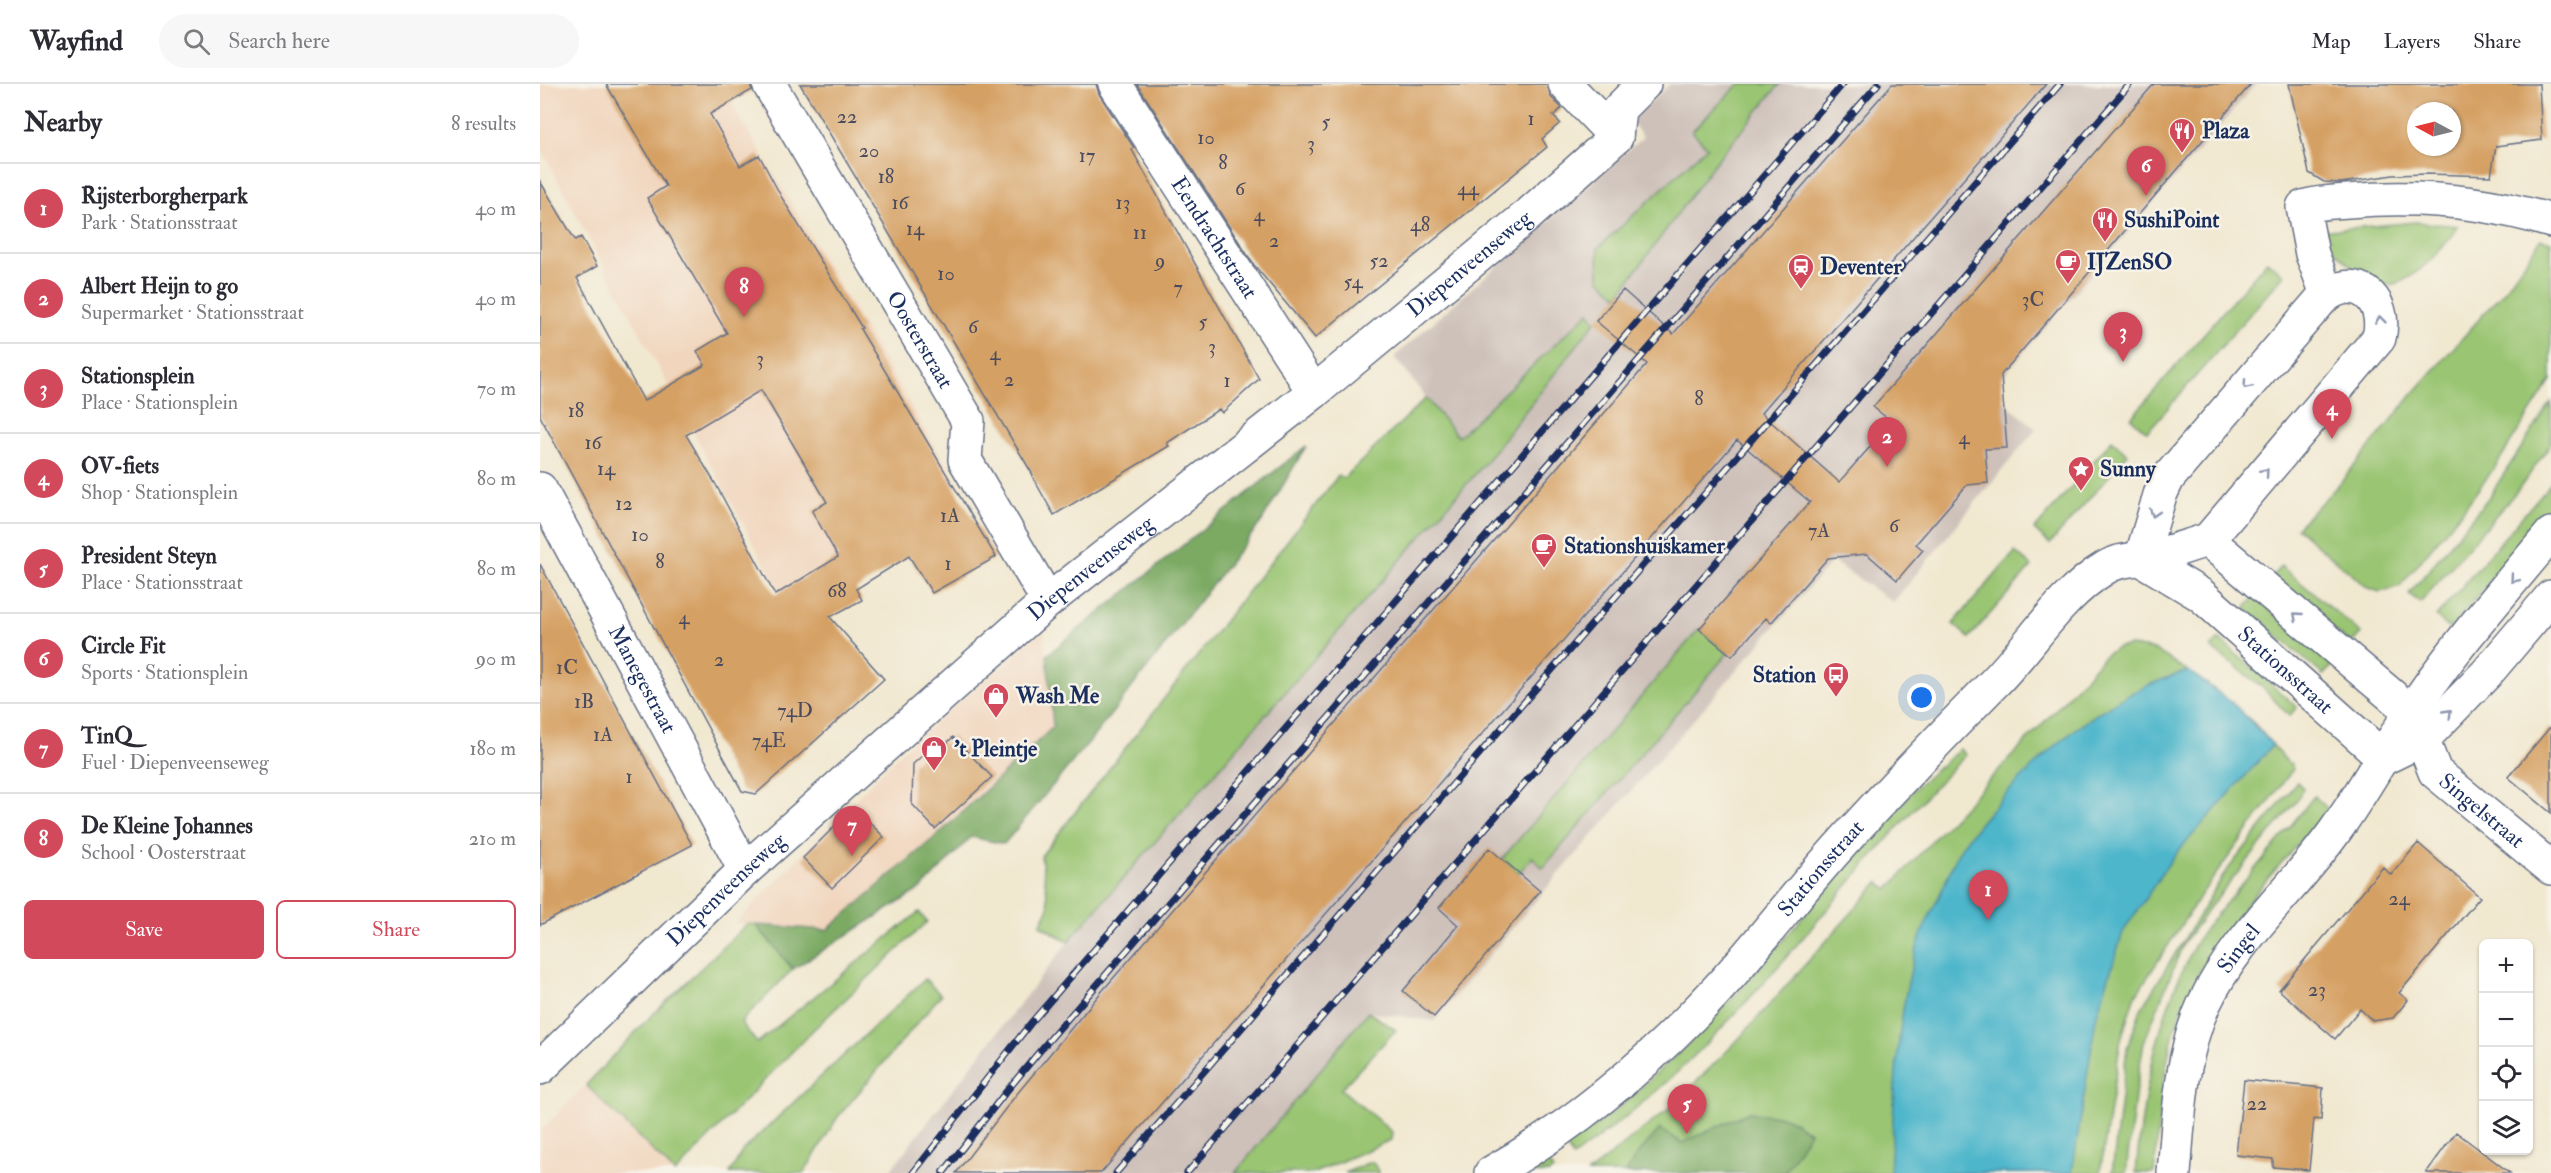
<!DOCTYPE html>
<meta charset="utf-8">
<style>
:root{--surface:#fff;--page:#f7f7f7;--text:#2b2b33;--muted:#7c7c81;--line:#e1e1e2;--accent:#d1495b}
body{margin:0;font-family:"IM FELL Double Pica",serif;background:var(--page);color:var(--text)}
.controls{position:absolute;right:18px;bottom:18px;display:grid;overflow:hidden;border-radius:9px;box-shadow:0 2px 4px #0004}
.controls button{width:54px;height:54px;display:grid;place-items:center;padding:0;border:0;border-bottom:2px solid var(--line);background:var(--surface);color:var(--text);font:30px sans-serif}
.compass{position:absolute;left:1867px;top:18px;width:54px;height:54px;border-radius:50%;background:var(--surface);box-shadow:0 2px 4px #0004;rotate:277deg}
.you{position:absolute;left:1382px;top:614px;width:21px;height:21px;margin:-15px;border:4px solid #fff;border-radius:50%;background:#1a73e8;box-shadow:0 0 0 9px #1a73e833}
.badge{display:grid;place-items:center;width:39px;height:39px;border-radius:50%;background:var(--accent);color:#fff;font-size:20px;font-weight:700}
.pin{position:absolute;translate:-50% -50px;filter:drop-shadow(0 2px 3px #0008)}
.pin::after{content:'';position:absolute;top:32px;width:21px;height:18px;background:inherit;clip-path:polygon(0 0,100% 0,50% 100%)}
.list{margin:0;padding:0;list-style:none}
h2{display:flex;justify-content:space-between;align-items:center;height:78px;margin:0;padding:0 24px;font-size:26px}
h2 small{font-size:20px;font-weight:400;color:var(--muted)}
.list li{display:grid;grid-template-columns:39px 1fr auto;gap:18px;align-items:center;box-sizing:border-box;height:90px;padding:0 24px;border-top:2px solid var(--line)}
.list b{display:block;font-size:22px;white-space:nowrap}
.list p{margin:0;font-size:20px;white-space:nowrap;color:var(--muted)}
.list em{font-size:20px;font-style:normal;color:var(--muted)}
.actions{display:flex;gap:12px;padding:18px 24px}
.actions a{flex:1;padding:14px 0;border:2px solid var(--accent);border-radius:9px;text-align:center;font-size:21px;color:var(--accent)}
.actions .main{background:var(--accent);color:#fff}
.icon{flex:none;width:33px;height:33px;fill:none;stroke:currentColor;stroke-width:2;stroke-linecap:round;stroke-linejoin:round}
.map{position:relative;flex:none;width:2011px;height:1089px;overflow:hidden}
header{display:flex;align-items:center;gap:36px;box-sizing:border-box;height:84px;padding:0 30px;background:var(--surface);border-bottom:2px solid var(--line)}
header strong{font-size:28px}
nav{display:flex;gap:33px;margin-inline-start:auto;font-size:21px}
.search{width:420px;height:54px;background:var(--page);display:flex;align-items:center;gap:15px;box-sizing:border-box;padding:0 21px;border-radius:33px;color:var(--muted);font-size:22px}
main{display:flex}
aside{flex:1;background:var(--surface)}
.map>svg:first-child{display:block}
</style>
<header>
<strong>Wayfind</strong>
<div class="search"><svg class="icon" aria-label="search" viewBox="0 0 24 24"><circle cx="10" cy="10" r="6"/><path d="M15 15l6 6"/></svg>Search here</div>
<nav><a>Map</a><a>Layers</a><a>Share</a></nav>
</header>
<main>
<aside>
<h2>Nearby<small>8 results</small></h2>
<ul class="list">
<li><span class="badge">1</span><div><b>Rijsterborgherpark</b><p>Park · Stationsstraat</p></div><em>40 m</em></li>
<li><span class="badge">2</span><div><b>Albert Heijn to go</b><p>Supermarket · Stationsstraat</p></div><em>40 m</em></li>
<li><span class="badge">3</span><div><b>Stationsplein</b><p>Place · Stationsplein</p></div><em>70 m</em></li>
<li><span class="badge">4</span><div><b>OV-fiets</b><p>Shop · Stationsplein</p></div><em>80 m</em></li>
<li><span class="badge">5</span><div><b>President Steyn</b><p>Place · Stationsstraat</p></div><em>80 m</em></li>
<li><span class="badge">6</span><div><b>Circle Fit</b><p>Sports · Stationsplein</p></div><em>90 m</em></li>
<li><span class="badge">7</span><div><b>TinQ</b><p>Fuel · Diepenveenseweg</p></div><em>180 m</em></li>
<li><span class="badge">8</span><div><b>De Kleine Johannes</b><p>School · Oosterstraat</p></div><em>210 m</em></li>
</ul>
<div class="actions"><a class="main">Save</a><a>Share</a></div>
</aside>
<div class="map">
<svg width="2011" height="1089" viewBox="0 0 2011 1089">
<rect width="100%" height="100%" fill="#f7f3e8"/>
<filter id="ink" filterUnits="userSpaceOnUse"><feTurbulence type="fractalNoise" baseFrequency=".0167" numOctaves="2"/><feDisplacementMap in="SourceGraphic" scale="12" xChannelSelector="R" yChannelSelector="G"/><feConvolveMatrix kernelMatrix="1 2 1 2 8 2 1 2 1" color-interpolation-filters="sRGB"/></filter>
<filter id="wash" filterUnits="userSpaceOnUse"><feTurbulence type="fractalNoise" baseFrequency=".008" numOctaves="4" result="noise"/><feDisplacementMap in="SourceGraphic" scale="24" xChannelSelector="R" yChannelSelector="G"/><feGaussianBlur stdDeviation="1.35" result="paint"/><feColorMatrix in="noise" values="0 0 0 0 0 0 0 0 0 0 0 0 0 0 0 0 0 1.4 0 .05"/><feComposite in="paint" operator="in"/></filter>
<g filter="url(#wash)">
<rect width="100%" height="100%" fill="#f1e8d0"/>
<path fill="#f1d5bd" d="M0,0H180L418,402L239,507L0,63Z
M503,546L513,643L402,747L287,846L196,839L360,669Z
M46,1001L134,1089H0V1047Z"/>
<path fill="#cec1ba" d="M1130,0H1716L1451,306L1496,345L1353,518L1292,477L1005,806L894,937L828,928L695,1089H348L528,858L625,745L918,353L854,273L1103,53L1091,37Z"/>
<path fill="#9ac572" stroke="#5a7a68" stroke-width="1.5" d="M1199,0H1240L1173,81L1078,212L1059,195L1058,164L1167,63L1152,47Z
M1876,138L1918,142C1905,163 1867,208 1839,200C1827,196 1817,187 1808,179C1797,169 1787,161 1780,147Z
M2001,155L2011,158V296L1957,380L1926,422L1860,502L1840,508L1828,504L1757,444L1801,398L1872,311L1964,207Z
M1727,177L1744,191L1607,348L1591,334Z
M1049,228L1056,237L944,380L528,858L500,841L509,823L501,772L798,392L804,394L886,314L918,353Z
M2011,318V360L1982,401L1880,519L1869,510L1949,413Z
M1572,356L1588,370L1510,460L1494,446Z
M2011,399V426L1910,545L1896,533Z
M1475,468L1492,482L1429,554L1413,540Z
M1741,482L1821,549L1811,560L1731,494Z
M1715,513L1793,581L1783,591L1705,524Z
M1159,545L1188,569L1003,784L992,773L979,789L962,775Z
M1679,555L1757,623L1749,632L1722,603L1671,564Z
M1591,562L1615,566L1672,603L1714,639L1749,680L1751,679L1753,685L1662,809L1594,914L1581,955L1560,1089H1048L1131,1023L1195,959L1339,798L1348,806C1418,724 1496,651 1566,570L1580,563Z
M1420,665L1426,671C1332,764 1255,872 1161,965C1122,1005 1078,1040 1033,1073L1026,1063L1076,1026L1146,962L1197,909L1375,704Z
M1757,698L1763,704L1759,714L1673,819L1643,860L1604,958L1596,1004L1586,1089H1572L1587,964L1601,925L1685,789Z
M1774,712L1788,725C1732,792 1661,859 1635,945C1621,991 1619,1041 1614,1089H1596C1603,1011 1616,936 1652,866C1664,843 1683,823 1699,804C1724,774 1750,744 1774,712Z
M379,828L387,838L273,946L135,1089L46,1001L104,939L207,840L216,841L253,885L201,938L217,959Z
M385,895L401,911L297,1034L264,1089H190L203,1066Z
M828,928L856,946L801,1005L852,1048L851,1056L774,1089H695Z
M1006,1076L1013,1086L1009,1089H984Z
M833,1078L839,1089H805L830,1078Z"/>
<path fill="#7baa64" stroke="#4b6c61" stroke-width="1.5" d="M766,362L722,437L554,652L464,760L431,753L382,804L253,885L216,841L287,846L402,747L513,643L507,571Z
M1209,1028L1245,1033L1270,1048L1244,1089H1086L1096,1072L1120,1045L1142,1059Z"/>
<path fill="#4db6cb" stroke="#347294" stroke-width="1.5" d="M1649,587L1694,620L1733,661L1633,773L1583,848L1556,934L1532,1089H1350C1355,1010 1355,927 1381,851C1387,836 1395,821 1402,806C1409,791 1414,774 1423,761C1445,730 1472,703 1499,677C1542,636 1591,602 1649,587Z"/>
<g id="blocks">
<path fill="#d5a063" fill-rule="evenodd" d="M66,0H210L212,6L170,30L200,82L219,71L242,114L322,244L320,245L456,473L392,509L369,472L316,505L322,516L290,533L344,595L216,710L202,707L0,332V97L35,156L41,153L57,182L37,194L104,317L165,281L157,267L187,249L107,114L126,102ZM221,306L287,418L272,427L298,473L235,511L175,399L146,351Z
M260,0H556L559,10L594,64L592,66L719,295L682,329L679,325L627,359L629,362L514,431L492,392L493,391Z
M597,0H1007L1011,13L1022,24L1013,32L1020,39L1002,55L1007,63L775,254L714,181Z
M1352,0H1506L1221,329L1299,398L1352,338L1333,323L1614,0H1711L1461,291L1467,364L1445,365L1448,399L1427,401L1376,460L1383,466L1357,496L1327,470L1288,474L1231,539L1226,534L1192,572L1159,545L1270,418L1197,356L561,1089H416L476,1011L563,906L1107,280L1056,237L1068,223L1083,206L1133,250Z
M1749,0H1999L2002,56L1956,62L1951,92L1887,90L1853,91L1801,99L1784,98L1769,89ZM1876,27H1912V63H1876Z
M0,480L152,761L0,841Z
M2011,642V729L1968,693Z
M413,653L452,693L395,745L372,720L373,680L400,656L405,661Z
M314,723L344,753L292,804L263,774Z
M1878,759L1940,813L1859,909L1868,916L1853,934L1833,937L1820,925L1795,955L1739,906L1843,783L1851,791Z
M949,764L1000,807L894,933L863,907L918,841L899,824Z
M1704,996L1783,1004L1781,1036L1774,1035L1769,1086L1733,1083V1075L1696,1071Z
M1916,1048L1970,1089H1886Z"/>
</g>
</g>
<g filter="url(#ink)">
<use href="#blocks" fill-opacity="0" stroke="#667086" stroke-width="1.5"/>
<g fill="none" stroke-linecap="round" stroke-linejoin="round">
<g stroke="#667086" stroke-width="36">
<g id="street">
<path id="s1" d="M229,0L428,337L425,376L508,517"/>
<path id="s2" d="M575,0L774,308"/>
<path d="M1025,0L1076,53"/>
<path d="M1787,210L1772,170L1763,123C1778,118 1793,118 1808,117C1877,111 1945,117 2011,137"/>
<path id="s3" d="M0,405L205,786"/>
<path d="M1601,475L1620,411L1628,394L1781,216C1813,186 1849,213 1839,254L1668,456"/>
<path id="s4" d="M1872,629L1895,688L2011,784"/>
<path id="s5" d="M0,984L205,786L508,517L774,308L988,131L1076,53L1079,25L1104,0"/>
</g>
</g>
<g stroke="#667086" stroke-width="36">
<g id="secondary">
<path id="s6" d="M1601,475L1661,511L1844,674"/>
<path d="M1844,674L1883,655L1946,590L2011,513"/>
<path id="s7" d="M951,1089C1025,1047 1091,994 1151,933C1198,886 1239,832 1282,782C1337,719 1395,659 1453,600C1491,562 1519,512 1565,484C1577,476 1588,477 1602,474C1624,471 1646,462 1668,456L1871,628"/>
<path id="s8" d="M1634,1089C1639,1033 1640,972 1664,920C1696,853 1753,806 1795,747C1823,708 1845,667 1871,628C1912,565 1963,508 2011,450"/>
</g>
</g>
<use href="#street" stroke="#fff" stroke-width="33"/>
<use href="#secondary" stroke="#fff" stroke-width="33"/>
<g stroke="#1b2f5e" stroke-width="7">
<path id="rail" d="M373,1089L490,940L1303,0
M403,1089L465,1009L504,962L1338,0
M576,1089L1520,0
M647,1089L1590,0"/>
</g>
<use href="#rail" stroke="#f7f3e8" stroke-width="4.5" stroke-dasharray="14" stroke-linecap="butt"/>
</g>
<defs><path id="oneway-chevron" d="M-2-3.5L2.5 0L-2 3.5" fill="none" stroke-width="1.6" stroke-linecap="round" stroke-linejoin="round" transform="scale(1.5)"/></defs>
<g stroke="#8d97ae">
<use href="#oneway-chevron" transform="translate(1840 236) rotate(-96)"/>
<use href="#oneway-chevron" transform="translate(1707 301) rotate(131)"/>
<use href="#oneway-chevron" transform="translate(1725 388) rotate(-49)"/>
<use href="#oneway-chevron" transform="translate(1614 429) rotate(107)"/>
<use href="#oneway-chevron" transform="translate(1974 495) rotate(130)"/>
<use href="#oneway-chevron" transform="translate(1757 532) rotate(-139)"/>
<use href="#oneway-chevron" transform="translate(1908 629) rotate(-46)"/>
</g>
</g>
<defs>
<g id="restaurant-pin" transform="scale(1.35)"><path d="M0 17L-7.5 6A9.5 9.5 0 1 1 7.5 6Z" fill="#d1495b" stroke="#f7f3e8"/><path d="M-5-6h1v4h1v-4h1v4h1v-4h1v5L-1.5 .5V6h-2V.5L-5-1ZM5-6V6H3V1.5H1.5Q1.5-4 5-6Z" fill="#fff"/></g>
<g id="cafe-pin" transform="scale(1.35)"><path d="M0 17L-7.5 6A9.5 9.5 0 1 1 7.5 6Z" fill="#d1495b" stroke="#f7f3e8"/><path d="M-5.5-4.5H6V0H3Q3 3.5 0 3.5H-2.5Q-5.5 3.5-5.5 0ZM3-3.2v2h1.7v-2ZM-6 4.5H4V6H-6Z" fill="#fff"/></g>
<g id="station-pin" transform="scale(1.35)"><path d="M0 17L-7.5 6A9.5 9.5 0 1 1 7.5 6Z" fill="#d1495b" stroke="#f7f3e8"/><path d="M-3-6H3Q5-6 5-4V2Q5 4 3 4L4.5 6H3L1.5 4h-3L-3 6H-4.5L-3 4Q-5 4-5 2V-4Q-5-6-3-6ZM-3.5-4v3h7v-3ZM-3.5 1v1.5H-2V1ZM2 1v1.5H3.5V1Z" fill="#fff"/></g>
<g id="sight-pin" transform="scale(1.35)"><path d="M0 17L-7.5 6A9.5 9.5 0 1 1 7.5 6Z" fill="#d1495b" stroke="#f7f3e8"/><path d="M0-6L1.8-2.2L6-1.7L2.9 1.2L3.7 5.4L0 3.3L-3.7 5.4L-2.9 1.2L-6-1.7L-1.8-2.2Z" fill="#fff"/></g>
<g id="bus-pin" transform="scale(1.35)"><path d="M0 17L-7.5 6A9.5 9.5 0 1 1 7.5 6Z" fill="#d1495b" stroke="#f7f3e8"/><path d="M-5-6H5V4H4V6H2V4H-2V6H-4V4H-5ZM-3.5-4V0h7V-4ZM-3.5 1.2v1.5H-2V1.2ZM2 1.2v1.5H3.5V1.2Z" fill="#fff"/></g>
<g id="shop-pin" transform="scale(1.35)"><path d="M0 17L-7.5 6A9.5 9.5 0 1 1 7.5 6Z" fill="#d1495b" stroke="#f7f3e8"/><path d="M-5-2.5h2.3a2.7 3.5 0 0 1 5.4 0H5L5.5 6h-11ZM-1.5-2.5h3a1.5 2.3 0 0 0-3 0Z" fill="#fff"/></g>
</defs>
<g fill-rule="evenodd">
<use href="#restaurant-pin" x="1642" y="47"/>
<use href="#restaurant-pin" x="1565" y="136"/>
<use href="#cafe-pin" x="1528" y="178"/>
<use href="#station-pin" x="1261" y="183"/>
<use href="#sight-pin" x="1541" y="385"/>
<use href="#cafe-pin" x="1004" y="462"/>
<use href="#bus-pin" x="1296" y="591"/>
<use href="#shop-pin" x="456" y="612"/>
<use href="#shop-pin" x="394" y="665"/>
</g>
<g text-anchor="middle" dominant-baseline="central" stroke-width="5" stroke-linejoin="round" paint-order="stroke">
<g font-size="20" fill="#4a4b5f">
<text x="307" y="32">22</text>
<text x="991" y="34">1</text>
<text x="786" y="37">5</text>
<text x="666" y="53">10</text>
<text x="771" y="59">3</text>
<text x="329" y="66">20</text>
<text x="547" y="71">17</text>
<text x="683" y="78">8</text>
<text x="346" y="92">18</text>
<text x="700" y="104">6</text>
<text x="928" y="104">44</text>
<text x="360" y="118">16</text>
<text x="583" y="118">13</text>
<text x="719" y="130">4</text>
<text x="880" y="140">48</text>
<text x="375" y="144">14</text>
<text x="600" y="148">11</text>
<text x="734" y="156">2</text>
<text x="620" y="176">9</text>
<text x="839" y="176">52</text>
<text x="406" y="189">10</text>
<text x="813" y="197">54</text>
<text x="638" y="203">7</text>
<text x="1493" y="215">3C</text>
<text x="663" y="237">5</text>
<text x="433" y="242">6</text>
<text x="672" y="262">3</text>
<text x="455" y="269">4</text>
<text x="220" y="274">3</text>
<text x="469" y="295">2</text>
<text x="687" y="296">1</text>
<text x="1159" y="314">8</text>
<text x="36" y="326">18</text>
<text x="1424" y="353">4</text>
<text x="53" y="358">16</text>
<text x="66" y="384">14</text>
<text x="84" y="419">12</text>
<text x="410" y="431">1A</text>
<text x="1354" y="441">6</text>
<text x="1279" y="446">7A</text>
<text x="100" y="450">10</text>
<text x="120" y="477">8</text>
<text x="408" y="479">1</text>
<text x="297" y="506">68</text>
<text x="144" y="533">4</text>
<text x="179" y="575">2</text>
<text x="27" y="583">1C</text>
<text x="44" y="617">1B</text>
<text x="255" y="626">74D</text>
<text x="63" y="650">1A</text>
<text x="229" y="656">74E</text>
<text x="89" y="692">1</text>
<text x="1859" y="814">24</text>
<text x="1777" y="905">23</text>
<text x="1717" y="1019">22</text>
</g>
<g font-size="22" font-weight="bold" fill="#1b2f5e" stroke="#f7f3e8" text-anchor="start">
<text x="1662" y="47">Plaza</text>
<text x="1584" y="136">SushiPoint</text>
<text x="1547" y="178">IJZenSO</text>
<text x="1280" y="183">Deventer</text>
<text x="1560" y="385">Sunny</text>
<text x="1024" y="462">Stationshuiskamer</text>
<text x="1276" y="591" text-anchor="end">Station</text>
<text x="476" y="612">Wash Me</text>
<text x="414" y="665">'t Pleintje</text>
</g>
<g font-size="22" fill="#1b2f5e" stroke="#f7f3e8">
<text stroke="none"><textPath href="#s2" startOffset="183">Eendrachtstraat</textPath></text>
<text stroke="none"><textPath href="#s5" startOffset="1230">Diepenveenseweg</textPath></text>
<text stroke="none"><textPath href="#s1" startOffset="297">Oosterstraat</textPath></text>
<text stroke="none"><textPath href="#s5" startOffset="744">Diepenveenseweg</textPath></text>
<text stroke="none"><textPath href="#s6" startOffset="183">Stationsstraat</textPath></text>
<text stroke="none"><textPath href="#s3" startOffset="216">Manegestraat</textPath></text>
<text stroke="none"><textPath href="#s4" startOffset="124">Singelstraat</textPath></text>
<text stroke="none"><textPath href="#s7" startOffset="452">Stationsstraat</textPath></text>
<text stroke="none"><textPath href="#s5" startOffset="258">Diepenveenseweg</textPath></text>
<text stroke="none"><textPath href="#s8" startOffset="238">Singel</textPath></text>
</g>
</g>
</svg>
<div class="controls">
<button>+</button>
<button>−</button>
<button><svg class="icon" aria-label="locate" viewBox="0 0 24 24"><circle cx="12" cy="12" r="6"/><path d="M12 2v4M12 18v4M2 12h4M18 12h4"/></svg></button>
<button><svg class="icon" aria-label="layers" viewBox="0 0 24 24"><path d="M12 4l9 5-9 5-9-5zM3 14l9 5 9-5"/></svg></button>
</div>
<svg class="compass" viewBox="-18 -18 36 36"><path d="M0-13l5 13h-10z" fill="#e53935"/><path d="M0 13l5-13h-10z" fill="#7c7c81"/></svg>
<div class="you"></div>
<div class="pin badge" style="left:1448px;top:836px">1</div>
<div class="pin badge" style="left:1347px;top:383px">2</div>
<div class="pin badge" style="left:1583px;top:278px">3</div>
<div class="pin badge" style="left:1792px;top:355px">4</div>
<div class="pin badge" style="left:1147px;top:1050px">5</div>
<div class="pin badge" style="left:1606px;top:112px">6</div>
<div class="pin badge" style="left:312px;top:772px">7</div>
<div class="pin badge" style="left:204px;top:233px">8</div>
</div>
</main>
